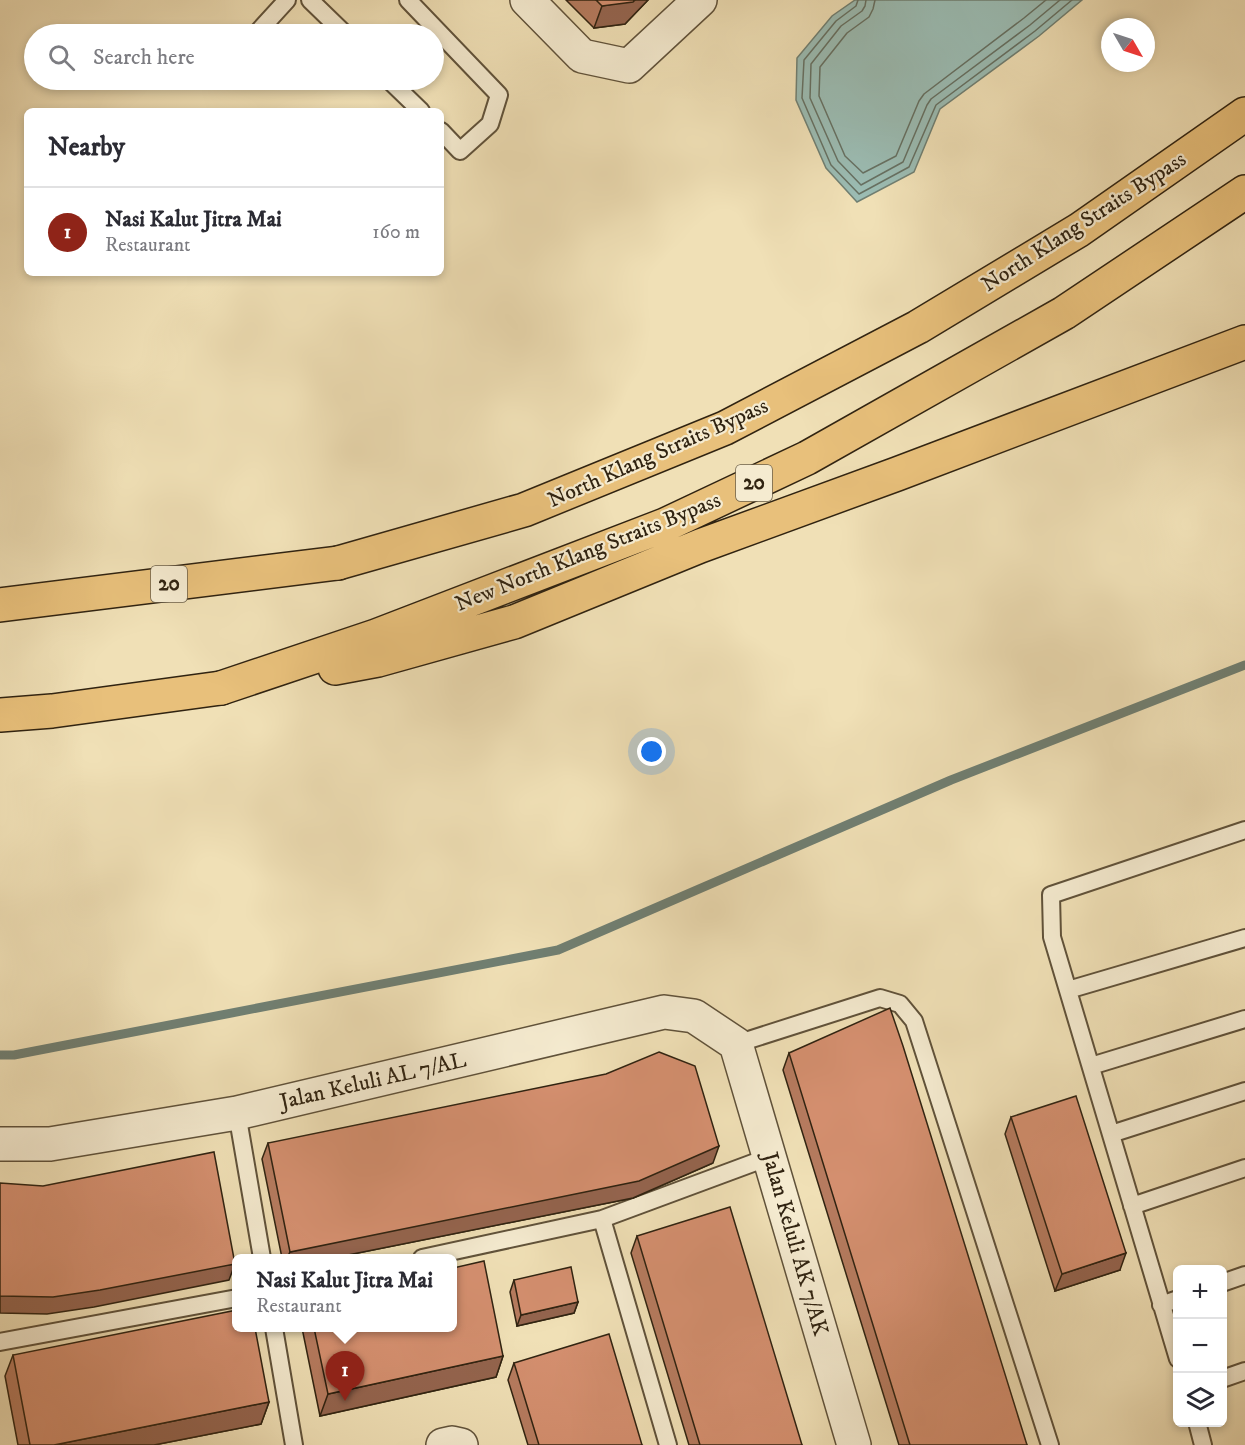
<!DOCTYPE html>
<meta charset="utf-8">
<style>
:root{--surface:#fff;--page:#f7f7f7;--text:#2b2b33;--muted:#7c7c81;--line:#e1e1e2;--accent:#8f2418}
body{margin:0;font-family:"IM FELL DW Pica",serif;background:var(--page);color:var(--text)}
.controls{position:absolute;right:18px;bottom:18px;display:grid;overflow:hidden;border-radius:9px;box-shadow:0 3px 9px #0003}
.controls button{width:54px;height:54px;display:grid;place-items:center;padding:0;border:0;border-bottom:2px solid var(--line);background:var(--surface);color:var(--text);font:30px sans-serif}
.compass{position:absolute;left:1101px;top:18px;width:54px;height:54px;border-radius:50%;background:var(--surface);box-shadow:0 3px 9px #0003;rotate:129deg}
.you{position:absolute;left:652px;top:752px;width:21px;height:21px;margin:-15px;border:4px solid #fff;border-radius:50%;background:#1a73e8;box-shadow:0 0 0 9px #1a73e833}
.badge{display:grid;place-items:center;width:39px;height:39px;border-radius:50%;background:var(--accent);color:#fff;font-size:20px;font-weight:700}
.pin{position:absolute;translate:-50% -50px;filter:drop-shadow(0 2px 3px #0008)}
.pin::after{content:'';position:absolute;top:32px;width:21px;height:18px;background:inherit;clip-path:polygon(0 0,100% 0,50% 100%)}
.popup{position:absolute;left:232px;top:1254px;width:225px;height:78px;box-sizing:border-box;display:grid;place-content:center;border-radius:9px;background:var(--surface);filter:drop-shadow(0 2px 4px #0005);font-size:20px;white-space:nowrap;color:var(--muted)}
.popup b{font-size:22px;color:var(--text)}
.popup::after{content:'';position:absolute;left:50%;top:100%;margin-left:-12px;border:12px solid transparent;border-top-color:var(--surface)}
.list{margin:0;padding:0;list-style:none}
h2{display:flex;justify-content:space-between;align-items:center;height:78px;margin:0;padding:0 24px;font-size:26px}
h2 small{font-size:20px;font-weight:400;color:var(--muted)}
.list li{display:grid;grid-template-columns:39px 1fr auto;gap:18px;align-items:center;box-sizing:border-box;height:90px;padding:0 24px;border-top:2px solid var(--line)}
.list b{display:block;font-size:22px;white-space:nowrap}
.list p{margin:0;font-size:20px;white-space:nowrap;color:var(--muted)}
.list em{font-size:20px;font-style:normal;color:var(--muted)}
.icon{flex:none;width:33px;height:33px;fill:none;stroke:currentColor;stroke-width:2;stroke-linecap:round;stroke-linejoin:round}
.map{position:relative;flex:none;width:1245px;height:1445px;overflow:hidden}
.search{position:absolute;background:var(--surface);box-shadow:0 3px 9px #0003;left:24px;top:24px;width:420px;height:66px;display:flex;align-items:center;gap:15px;box-sizing:border-box;padding:0 21px;border-radius:33px;color:var(--muted);font-size:22px}
.panel{position:absolute;background:var(--surface);box-shadow:0 3px 9px #0003;left:24px;top:108px;width:420px;height:168px;border-radius:9px}
.map>svg:first-child{display:block}
</style>
<div class="map">
<svg width="1245" height="1445" viewBox="0 0 1245 1445">
<rect width="100%" height="100%" fill="#f0e0b6"/>
<filter id="stains"><feTurbulence type="fractalNoise" baseFrequency=".00333" numOctaves="4"/><feColorMatrix values="0 0 0 0 .2 0 0 0 0 .09 0 0 0 0 .02 0 0 0 .5 -.17"/></filter>
<radialGradient id="worn" r=".72"><stop offset=".6" stop-color="#630" stop-opacity="0"/><stop offset="1" stop-color="#630" stop-opacity=".3"/></radialGradient>
<path fill="#9bbcb3" stroke="#707f72" stroke-width="1.5" d="M855,0H1082L1039,36L940,109L914,172L857,202L826,168L796,100L797,58L832,16Z"/>
<g fill="none" stroke-linecap="round" stroke-linejoin="round">
<path stroke="#667062" stroke-width="1.5" d="M858,0L856,6L836,21L804,60L802,98L831,165L859,194L909,167L936,105L1035,31L1072,0
M866,0L865,6L862,11L841,26L811,64L810,98L838,161L861,185L903,162L927,105L931,99L1030,25L1060,0
M875,0L873,9L869,17L847,33L820,67L819,96L845,156L863,173L896,156L919,101L924,94L1024,18L1046,0"/>
<path stroke="#707f72" stroke-width="9" d="M0,1055H14L558,950L951,780L1245,665"/>
<g stroke="#60523a" stroke-width="20">
<path id="service" d="M310,0L345,34
M408,0L499,95L490,124L460,151L441,131
M256,34L287,0
M389,80L421,111
M1068,990L1245,938
M736,1044L880,998L900,1004L914,1021L1050,1445
M1091,1066L1245,1019
M237,1113L262,1258
M1111,1134L1245,1091
M1132,1206L1245,1168
M602,1219L668,1445
M422,1258L602,1219L769,1157
M1222,1283L1245,1275
M1161,1305L1178,1299
M274,1328L294,1445
M0,1342L237,1298
M1178,1359L1052,937L1051,895L1245,830
M1222,1379L1245,1371
M1197,1422L1203,1445"/>
</g>
<g stroke="#60523a" stroke-width="36">
<path id="minor" d="M527,0L582,56L629,66L700,0
M0,1144H50L237,1113L664,1012L694,1016L736,1044L854,1445
M443,1445L452,1443L461,1445"/>
</g>
<g stroke="#302311" stroke-width="36">
<path id="trunk" d="M0,605L338,563
M0,715L52,711L221,688"/>
</g>
<g stroke="#302311" stroke-width="36">
<path id="motorway" d="M338,563L524,510L725,428L918,327L1079,230L1245,114
M335,668L378,660L514,622L700,546L897,474L1245,342
M221,688L376,636L665,525L807,458L1064,313L1245,192"/>
</g>
<use href="#service" stroke="#f5ebd0" stroke-width="16"/>
<use href="#minor" stroke="#f5ebd0" stroke-width="33"/>
<use href="#trunk" stroke="#e8c07b" stroke-width="33"/>
<use href="#motorway" stroke="#e8c07b" stroke-width="33"/>
</g>
<path fill="#b67b5f" stroke="#302311" stroke-width="1.5" d="M566,0H648L625,24L594,28Z
M789,1053L1027,1445H899L783,1070Z
M1011,1117L1120,1270L1055,1291L1005,1134Z
M268,1143L713,1163L633,1198L333,1258H282L262,1159Z
M637,1236L802,1445H689L631,1253Z
M514,1280L578,1302L574,1313L517,1326L510,1292Z
M302,1328H453L503,1356L496,1377L320,1416Z
M13,1355L269,1402L261,1424L154,1445H18L5,1376Z
M514,1363L642,1445H528L508,1380Z"/>
<path fill="#94644e" stroke="#302311" stroke-width="1.5" d="M635,0H648L625,24L594,28L602,6Z
M719,1146L713,1163L633,1198L333,1258H287L290,1252Z
M1126,1253L1120,1270L1055,1291L1062,1274Z
M235,1264L229,1280L94,1307L47,1314L0,1313V1296Z
M578,1302L574,1313L517,1326L521,1315Z
M503,1356L496,1377L320,1416L328,1394Z
M269,1402L261,1424L154,1445H54Z"/>
<path fill="#d48f6f" stroke="#302311" stroke-width="1.5" d="M596,0H635L633,2L602,6Z
M890,1008L903,1046L1027,1445H910L789,1053Z
M659,1052L695,1066L719,1146L639,1181L290,1252L268,1143L606,1074Z
M1076,1096L1126,1253L1062,1274L1011,1117Z
M214,1152L235,1264L100,1290L53,1297L0,1296V1183L43,1186Z
M730,1207L802,1445H700L637,1236Z
M484,1261L503,1356L328,1394L314,1328H453V1268Z
M571,1267L578,1302L521,1315L514,1280Z
M237,1310V1328H255L269,1402L54,1445H30L13,1355Z
M609,1334L642,1445H539L514,1363Z"/>
<g text-anchor="middle" dominant-baseline="central" stroke-width="4.5" stroke-linejoin="round" paint-order="stroke">
<g fill="#f5ebd0" stroke="#6b5f4a" stroke-width="1.5">
<rect x="736" y="465" width="36" height="36" rx="4.5"/>
<rect x="151" y="566" width="36" height="36" rx="4.5"/>
</g>
<g font-size="21" font-weight="bold" fill="#302311">
<text x="754" y="483">20</text>
<text x="169" y="584">20</text>
</g>
<g font-size="22" fill="#302311" stroke="#f5ebd0">
<text transform="translate(1084 222) rotate(-33)">North Klang Straits Bypass</text>
<text transform="translate(658 453) rotate(-24)">North Klang Straits Bypass</text>
<text transform="translate(588 552) rotate(-22)">New North Klang Straits Bypass</text>
<text transform="translate(373 1081) rotate(-13)">Jalan Keluli AL 7/AL</text>
<text transform="translate(795 1244) rotate(74)">Jalan Keluli AK 7/AK</text>
</g>
</g>
<rect width="100%" height="100%" filter="url(#stains)"/>
<rect width="100%" height="100%" fill="url(#worn)"/>
</svg>
<div class="controls">
<button>+</button>
<button>−</button>
<button><svg class="icon" aria-label="layers" viewBox="0 0 24 24"><path d="M12 4l9 5-9 5-9-5zM3 14l9 5 9-5"/></svg></button>
</div>
<svg class="compass" viewBox="-18 -18 36 36"><path d="M0-13l5 13h-10z" fill="#e53935"/><path d="M0 13l5-13h-10z" fill="#7c7c81"/></svg>
<div class="you"></div>
<div class="pin badge" style="left:345px;top:1401px">1</div>
<div class="popup"><b>Nasi Kalut Jitra Mai</b>Restaurant</div>
<div class="search"><svg class="icon" aria-label="search" viewBox="0 0 24 24"><circle cx="10" cy="10" r="6"/><path d="M15 15l6 6"/></svg>Search here</div>
<section class="panel">
<h2>Nearby<small></small></h2>
<ul class="list">
<li><span class="badge">1</span><div><b>Nasi Kalut Jitra Mai</b><p>Restaurant</p></div><em>160 m</em></li>
</ul>
</section>
</div>
